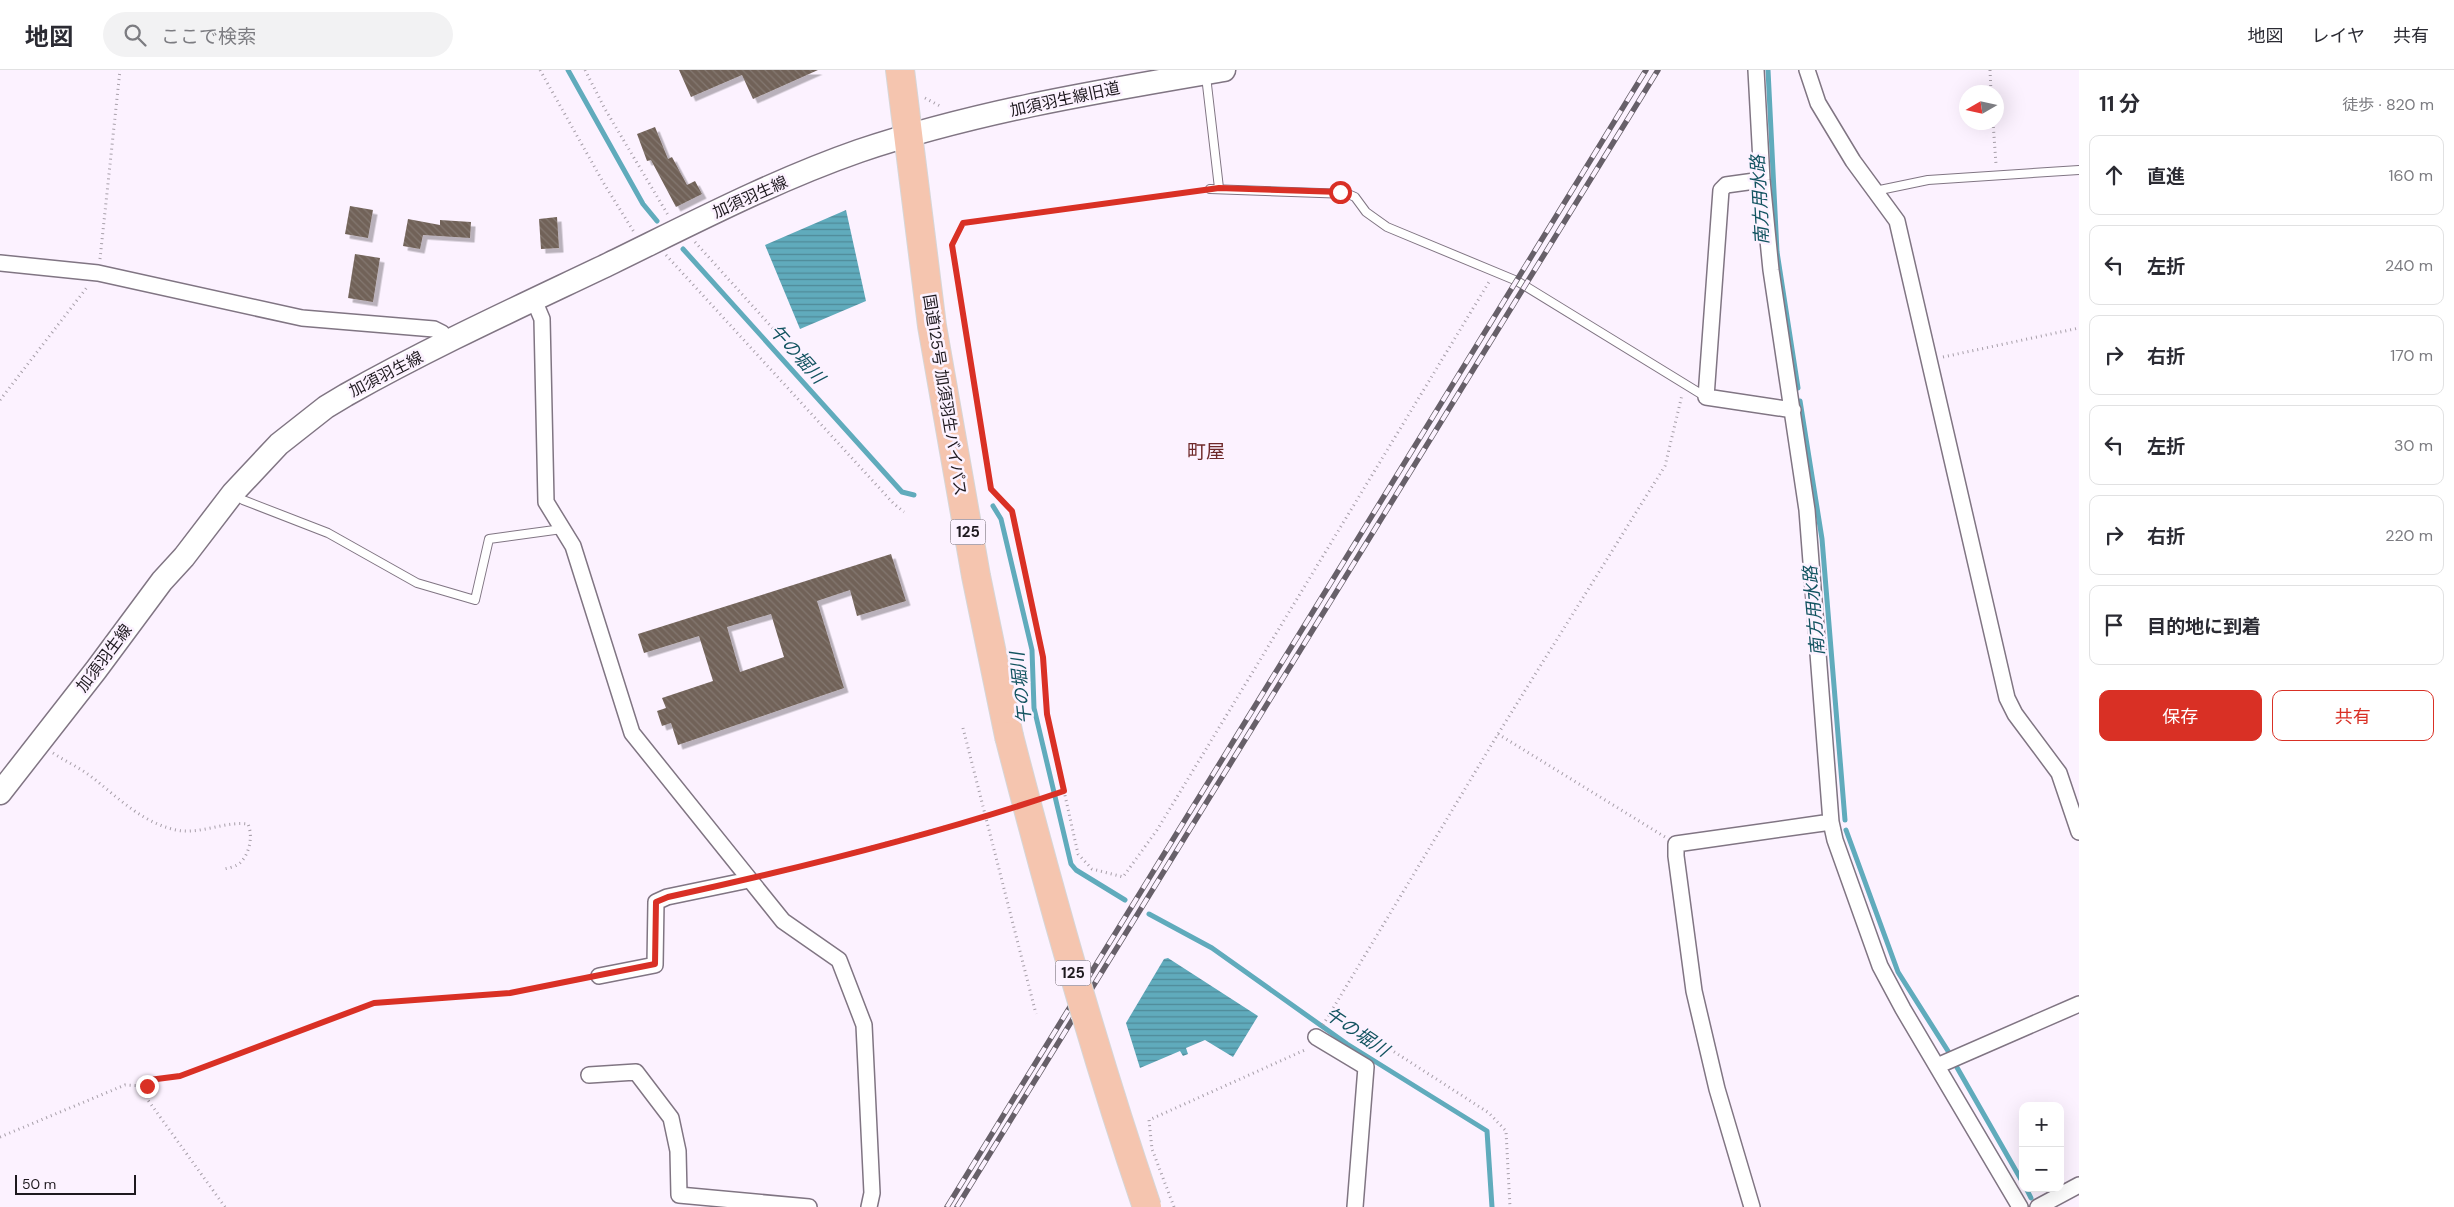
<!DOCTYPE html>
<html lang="ja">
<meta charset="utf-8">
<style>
:root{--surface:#fff;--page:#f2f2f3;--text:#2b2b33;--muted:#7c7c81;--line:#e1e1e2;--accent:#d93025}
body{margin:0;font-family:"DM Sans","Noto Sans JP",sans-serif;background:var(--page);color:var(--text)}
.controls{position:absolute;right:15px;bottom:15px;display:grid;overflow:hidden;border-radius:10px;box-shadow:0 5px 20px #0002}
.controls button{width:45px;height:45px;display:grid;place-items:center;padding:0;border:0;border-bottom:1px solid var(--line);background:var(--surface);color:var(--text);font:25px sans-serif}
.compass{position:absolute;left:1959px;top:15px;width:45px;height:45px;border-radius:50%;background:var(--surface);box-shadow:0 5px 20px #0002;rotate:261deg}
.scale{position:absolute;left:15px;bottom:12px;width:121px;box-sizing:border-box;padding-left:5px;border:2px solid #1e191f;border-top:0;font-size:14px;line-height:18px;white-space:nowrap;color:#1e191f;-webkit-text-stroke:4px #fcf2ff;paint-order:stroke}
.stop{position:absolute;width:15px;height:15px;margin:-11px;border:4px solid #d93025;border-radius:50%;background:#fff}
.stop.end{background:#d93025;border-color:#fff;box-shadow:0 1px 5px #0008}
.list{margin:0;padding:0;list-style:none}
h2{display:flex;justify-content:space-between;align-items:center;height:65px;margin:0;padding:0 20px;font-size:21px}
h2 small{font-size:16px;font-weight:400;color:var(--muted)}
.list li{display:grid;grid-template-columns:32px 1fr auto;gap:15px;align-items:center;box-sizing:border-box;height:80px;margin:0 10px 10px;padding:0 10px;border:1px solid var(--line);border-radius:10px}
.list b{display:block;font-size:19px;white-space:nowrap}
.list em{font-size:16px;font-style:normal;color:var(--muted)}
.actions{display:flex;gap:10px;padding:15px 20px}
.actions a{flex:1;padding:11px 0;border:1px solid var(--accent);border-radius:10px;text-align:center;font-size:18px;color:var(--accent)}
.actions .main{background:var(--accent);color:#fff}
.icon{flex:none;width:28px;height:28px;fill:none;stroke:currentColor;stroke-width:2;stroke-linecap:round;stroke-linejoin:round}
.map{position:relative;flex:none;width:2079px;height:1137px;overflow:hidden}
header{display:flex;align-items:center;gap:30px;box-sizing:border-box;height:70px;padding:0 25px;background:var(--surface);border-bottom:1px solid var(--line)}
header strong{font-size:24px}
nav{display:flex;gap:28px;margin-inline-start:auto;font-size:18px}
.search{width:350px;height:45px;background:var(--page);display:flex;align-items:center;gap:12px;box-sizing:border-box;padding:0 18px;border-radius:28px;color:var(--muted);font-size:19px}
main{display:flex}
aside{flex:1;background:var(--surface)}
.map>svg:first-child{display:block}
</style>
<header>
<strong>地図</strong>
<div class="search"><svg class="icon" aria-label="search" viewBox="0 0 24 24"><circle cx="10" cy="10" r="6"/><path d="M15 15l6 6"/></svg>ここで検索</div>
<nav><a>地図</a><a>レイヤ</a><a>共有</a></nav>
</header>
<main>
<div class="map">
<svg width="2079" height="1137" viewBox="0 0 2079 1137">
<defs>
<pattern id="water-rules" width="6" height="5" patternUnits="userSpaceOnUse" patternTransform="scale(1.25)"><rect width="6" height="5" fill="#60abbc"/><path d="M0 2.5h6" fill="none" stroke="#4f8a98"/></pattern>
<pattern id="building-back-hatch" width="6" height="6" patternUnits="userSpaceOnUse" patternTransform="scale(1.25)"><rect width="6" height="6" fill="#716258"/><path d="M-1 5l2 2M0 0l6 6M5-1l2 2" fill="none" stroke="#847871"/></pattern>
<filter id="shadow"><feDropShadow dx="4.5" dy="4.5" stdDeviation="0" flood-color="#0004"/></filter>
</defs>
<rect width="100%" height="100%" fill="#fcf2ff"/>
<path fill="url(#water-rules)" d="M846,140L866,231L800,259L765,175Z
M1168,888L1258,946L1233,987L1205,970L1186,978L1188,984L1183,986L1180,981L1140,998L1126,953L1164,889Z"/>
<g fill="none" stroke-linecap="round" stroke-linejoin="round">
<path stroke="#60abbc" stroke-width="5" d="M568,0L643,134L657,151
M1768,0L1777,182L1798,318
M683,179L902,422L914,425
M1800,331L1822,469L1845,750
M993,436L1001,449L1032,580L1034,638L1071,794L1076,800L1125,830
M1846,760L1898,902L1948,981
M1149,844L1212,878L1347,974L1487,1061L1492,1137
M1955,994L2023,1113
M2026,1118L2031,1128"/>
</g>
<path fill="url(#building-back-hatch)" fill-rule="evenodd" filter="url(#shadow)" d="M679,0H818L753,29L742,5L691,27Z
M655,57L668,89L672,87L687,115L695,111L702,124L676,137L651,90L647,91L637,64Z
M350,136L373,140L368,168L345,164Z
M557,147L559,178L541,179L539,149Z
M408,149L440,155V150L471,152L470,168L423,165L420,179L403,176Z
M355,184L380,188L373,232L348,228Z
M891,484L906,531L857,546L850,520L817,531L844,618L678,675L671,653L662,656L657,641L666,638L662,628L713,611L699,566L644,583L638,564ZM771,544L784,587L740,602L727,557Z"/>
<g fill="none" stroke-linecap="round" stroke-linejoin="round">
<g stroke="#807583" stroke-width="10">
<path id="lane" d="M1206,6L1219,118
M1210,119L1348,124L1355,127L1366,142L1387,157L1517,211L1706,327
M1875,121L1928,110L2079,100
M235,424L243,430L328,463L417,513L475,530L489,469L562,459"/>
</g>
<g stroke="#807583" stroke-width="18">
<path id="street" d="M1756,0L1762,110L1771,200L1807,440L1831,752L1835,770L1880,896L1903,939L2020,1137
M1807,0L1818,33L1853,91L1897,151L2007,628L2015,644L2059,703L2079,762
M1762,110L1726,115L1721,120L1706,327L1793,340
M0,193L98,203L302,248L434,259L442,263L449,273
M534,230L542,249L546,432L573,476L632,663L783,851L839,890L864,955L872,1123L869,1137
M599,906L655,895L656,832L667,827L749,810
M1316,967L1366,997L1355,1137
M1937,996L2079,934
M589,1005L636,1002L671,1048L678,1081L679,1125L809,1137
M1752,1137L1717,1019L1694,921L1676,786V774L1831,752
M2038,1137L2079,1115"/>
</g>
<g stroke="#807583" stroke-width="25">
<path id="secondary" d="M0,723L96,600L162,511L184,487L233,423L279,374L326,337L346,325C431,277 521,236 609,194C691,154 773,111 859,81C978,41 1101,21 1224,0"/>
</g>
<g stroke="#d6d6d7" stroke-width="30">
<path id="highway" d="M900,0L932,256L976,506L1009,666"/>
</g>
<path stroke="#a79fa9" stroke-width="3" stroke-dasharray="1 4" stroke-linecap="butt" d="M540,0L603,112L634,162
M585,0L605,39L668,145
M1990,0L1991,22
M925,28L940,36
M1993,52L1996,94
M1199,120L963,153L952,175L991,419L1012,441L1043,587L1047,644L1078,784L1092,799L1123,807L1157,760L1489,212
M695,172L786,273
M666,185L893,433L904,442
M100,189L120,0
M1943,287L2079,258
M0,330L88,216
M963,658L1036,944
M1498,664L1665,767
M53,683C65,691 78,697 89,705C117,726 140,752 176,760C200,765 224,751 248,754C253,766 250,783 240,793C237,796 229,798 224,799
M1046,727L1064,721
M765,806L1007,740
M1331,941L1489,1043L1506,1061L1510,1137
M1323,955L1498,664L1665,396L1682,325
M0,1067L125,1015L147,1016
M225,1137L145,1026L149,1010L180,1005L374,933L510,923L585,909
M1174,1137L1152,1079L1149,1050L1307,979"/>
<use href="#lane" stroke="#fff" stroke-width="8"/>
<use href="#street" stroke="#fff" stroke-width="15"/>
<use href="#secondary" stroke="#fff" stroke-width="22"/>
<use href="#highway" stroke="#f5c5af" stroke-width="28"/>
<g stroke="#676069" stroke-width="5.5">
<path id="rail" d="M947,1137L1646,0
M957,1137L1658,0"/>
</g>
<use href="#rail" stroke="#fcf2ff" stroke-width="4" stroke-dasharray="11" stroke-linecap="butt"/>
<g stroke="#d6d6d7" stroke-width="30" stroke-linecap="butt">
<path id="highway-bridge" d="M1009,666C1050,825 1094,982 1147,1137"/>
</g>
<use href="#highway-bridge" stroke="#f5c5af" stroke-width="28"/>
</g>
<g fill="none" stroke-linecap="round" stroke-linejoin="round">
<path stroke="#d93025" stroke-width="6" d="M147,1016L149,1010L180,1006L374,933L510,923L655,894L656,832L668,827C801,798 935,765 1064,721L1047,644L1043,587L1012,441L991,419L952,175L963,153L1219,118L1340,122"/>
</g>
<g text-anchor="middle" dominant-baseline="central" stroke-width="5" stroke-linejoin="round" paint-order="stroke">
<g fill="#fcf2ff" stroke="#615a62" stroke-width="1">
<rect x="950.5" y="449.5" width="35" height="25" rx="4"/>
<rect x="1055.5" y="890.5" width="35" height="25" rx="4"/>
</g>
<g font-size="15" font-weight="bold" fill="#1e191f">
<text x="968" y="462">125</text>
<text x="1073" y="903">125</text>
</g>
<g font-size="16" fill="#1e191f" stroke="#fcf2ff">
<text transform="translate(1065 29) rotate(-12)">加須羽生線旧道</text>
<text transform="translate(750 127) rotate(-24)">加須羽生線</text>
<text transform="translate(386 304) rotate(-27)">加須羽生線</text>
<text transform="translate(945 325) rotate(81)">国道125号 加須羽生バイパス</text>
<text transform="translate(104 588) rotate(-53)">加須羽生線</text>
</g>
<g font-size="18" font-style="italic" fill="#125360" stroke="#fcf2ff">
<text transform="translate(1760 130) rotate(-93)">南方用水路</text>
<text transform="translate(797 284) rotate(48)">午の堀川</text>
<text transform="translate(1814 541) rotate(-95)">南方用水路</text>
<text transform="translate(1021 618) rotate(-96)">午の堀川</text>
<text transform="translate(1357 962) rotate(34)">午の堀川</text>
</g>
<g font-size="19" fill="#6e2829" stroke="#fcf2ff">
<text x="1206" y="381">町屋</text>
</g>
</g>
</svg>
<div class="controls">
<button>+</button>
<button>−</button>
</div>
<svg class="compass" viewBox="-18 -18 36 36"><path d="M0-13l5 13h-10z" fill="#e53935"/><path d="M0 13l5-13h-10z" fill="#7c7c81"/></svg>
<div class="scale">50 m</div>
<div class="stop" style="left:1340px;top:122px"></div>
<div class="stop end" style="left:147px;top:1016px"></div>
</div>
<aside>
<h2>11 分<small>徒歩 · 820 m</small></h2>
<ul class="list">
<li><svg class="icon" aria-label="ahead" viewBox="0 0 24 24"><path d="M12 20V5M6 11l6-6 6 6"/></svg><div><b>直進</b></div><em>160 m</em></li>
<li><svg class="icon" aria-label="left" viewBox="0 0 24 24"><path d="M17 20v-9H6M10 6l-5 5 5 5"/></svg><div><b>左折</b></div><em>240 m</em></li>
<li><svg class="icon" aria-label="right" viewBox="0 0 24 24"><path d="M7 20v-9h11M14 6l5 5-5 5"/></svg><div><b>右折</b></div><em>170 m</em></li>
<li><svg class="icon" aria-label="left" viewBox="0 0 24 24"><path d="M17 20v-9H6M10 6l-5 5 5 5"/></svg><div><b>左折</b></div><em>30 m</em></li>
<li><svg class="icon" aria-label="right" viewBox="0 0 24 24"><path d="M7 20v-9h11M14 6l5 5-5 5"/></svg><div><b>右折</b></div><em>220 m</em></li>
<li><svg class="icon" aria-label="arrive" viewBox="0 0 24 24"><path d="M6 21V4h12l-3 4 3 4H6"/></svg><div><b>目的地に到着</b></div></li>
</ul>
<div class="actions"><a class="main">保存</a><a>共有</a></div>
</aside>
</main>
